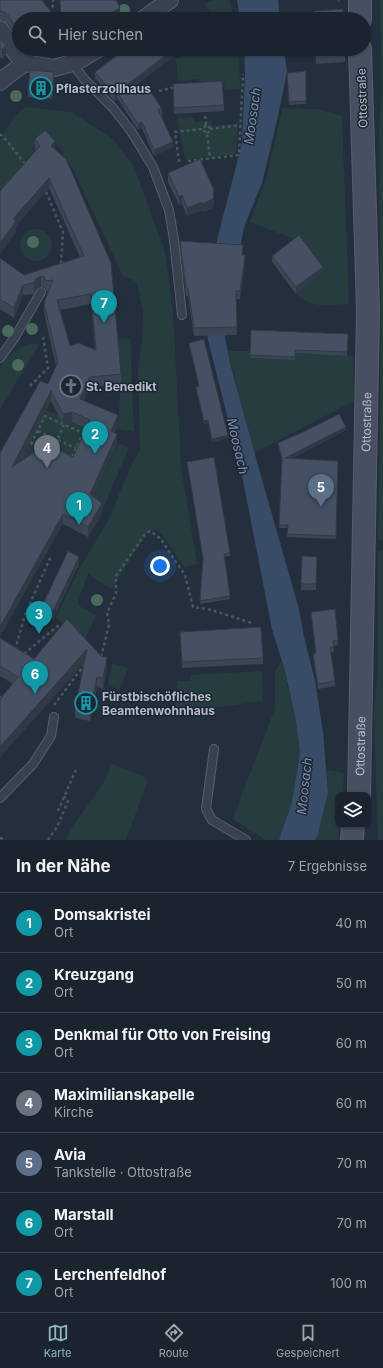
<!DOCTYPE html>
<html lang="de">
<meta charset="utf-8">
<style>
:root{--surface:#1b232e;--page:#282f3a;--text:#f1f3f6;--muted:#a0a4aa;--line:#39404a;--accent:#8bbbb9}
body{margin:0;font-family:Inter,sans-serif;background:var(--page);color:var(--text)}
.controls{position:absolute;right:12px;bottom:12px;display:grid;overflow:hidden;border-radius:8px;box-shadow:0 1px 3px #0004}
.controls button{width:36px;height:36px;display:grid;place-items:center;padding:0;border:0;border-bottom:1px solid var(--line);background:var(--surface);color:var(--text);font:20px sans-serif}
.you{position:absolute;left:160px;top:566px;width:14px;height:14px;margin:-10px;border:3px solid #fff;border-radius:50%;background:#1a73e8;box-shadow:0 0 0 6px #1a73e833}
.badge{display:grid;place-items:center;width:26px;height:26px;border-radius:50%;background:var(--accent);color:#fff;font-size:13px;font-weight:700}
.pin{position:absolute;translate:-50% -33px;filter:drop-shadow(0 1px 2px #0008)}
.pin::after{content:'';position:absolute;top:21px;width:14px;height:12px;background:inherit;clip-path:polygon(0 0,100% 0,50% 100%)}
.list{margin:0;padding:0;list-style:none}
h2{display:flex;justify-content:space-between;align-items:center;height:52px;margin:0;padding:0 16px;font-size:17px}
h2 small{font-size:13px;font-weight:400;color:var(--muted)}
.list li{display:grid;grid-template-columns:26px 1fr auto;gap:12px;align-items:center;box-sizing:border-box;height:60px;padding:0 16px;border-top:1px solid var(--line)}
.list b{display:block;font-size:15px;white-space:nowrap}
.list p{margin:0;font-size:13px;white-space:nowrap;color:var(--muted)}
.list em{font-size:13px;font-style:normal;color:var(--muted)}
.icon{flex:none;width:22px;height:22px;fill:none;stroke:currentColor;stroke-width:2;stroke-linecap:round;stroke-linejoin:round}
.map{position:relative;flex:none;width:383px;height:840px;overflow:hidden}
.search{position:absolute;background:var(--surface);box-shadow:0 1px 3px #0004;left:12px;right:12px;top:12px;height:44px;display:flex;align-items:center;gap:10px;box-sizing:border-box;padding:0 14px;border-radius:22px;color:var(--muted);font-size:15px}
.sheet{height:472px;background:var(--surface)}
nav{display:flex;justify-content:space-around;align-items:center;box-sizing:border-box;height:56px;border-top:1px solid var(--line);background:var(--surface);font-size:11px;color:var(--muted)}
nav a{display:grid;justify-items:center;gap:2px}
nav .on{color:var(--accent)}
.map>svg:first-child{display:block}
</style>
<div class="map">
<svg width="383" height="840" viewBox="0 0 383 840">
<rect width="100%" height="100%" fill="#242f3e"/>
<path fill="#263c3f" d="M215,0H229L234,19H214L205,4Z
M380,0H383V540H378L381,342L379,126L382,95Z
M198,49H239L240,89L225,90L224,83L200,84L199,79L178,81L176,59Z
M26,107L71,112L113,139L134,167L165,252L173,310L181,467L197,564L184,567L163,535L155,529L147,533L111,589L88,574L80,595L78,604L82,608L96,615L84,642L56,618L79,569L109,519L132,463L140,450L138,367L142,341L143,311L137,282L123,276L72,167L61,156L64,152L46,134L32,148L35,155L0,193V140L15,115Z
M282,108L317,109L342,116L349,304C330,305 310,309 296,294L323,273L299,241L250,222L265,182L277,134Z
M192,117L196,122L211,120L212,126L238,123L236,154L185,160L177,118Z
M20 245a16 16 0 1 1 32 0a16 16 0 1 1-32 0Z
M130,338L134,432L116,429L118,425L121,384L117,339Z
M31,343L39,345L0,409C0,401 0,375 0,369C4,356 20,348 31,343Z
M228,351H250V358L294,360L295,353L353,356L354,401L254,453Z
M46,410L62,417V422L69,420L91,427L62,491L13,474Z
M118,444L129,447L102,511H98L90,504Z
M383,551V840H378L374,713L378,670V552Z
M282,661L296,721L300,752L292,802L279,840H266L234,820L233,818L274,711L275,699V671Z
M112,663L128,668L121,686L118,690L108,684Z
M262,671L263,701L174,714L178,681H190L191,675Z
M112,764L146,777L147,783L126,840H66L73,826L103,784Z
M327,770L344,773L343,795H338V825H339L338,840H315L318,834L328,793Z"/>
<path fill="#394c67" d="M237,0H278L280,19H240Z
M244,49H284L287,72L276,125L262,183L244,227L239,254L224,306L225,338L231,367L257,462L299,609L304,637L315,681L323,732L328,793L318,834L315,840H279L292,802L300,752L296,721L285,671L272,629L241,470L208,340L206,321L215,248L242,143L245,74Z"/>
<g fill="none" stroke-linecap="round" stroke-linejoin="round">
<g stroke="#565f6c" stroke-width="10">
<path id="lane" d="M72,63L84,79L113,108L131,131L153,167L169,210L174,240L182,315
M0,358L15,337L41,292
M214,749L206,809L212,820L246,840
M0,798L33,764L51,736L54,717"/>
</g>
<g stroke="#565f6c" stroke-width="18">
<path id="street" d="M143,19L170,0
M0,29L17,55L25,63L54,68L76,62L98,49
M0,82L7,76L25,63"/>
</g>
<g stroke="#565f6c" stroke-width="24">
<g id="secondary">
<path d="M360,0V19"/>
<path id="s1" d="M359,795L368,310L360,49"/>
<path d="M352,840L353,825"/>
</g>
</g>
<path stroke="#44595c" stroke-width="2.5" stroke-dasharray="3 3" stroke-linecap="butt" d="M338,0H339
M47,11L53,6V0
M159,91L175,87
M205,116L206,125
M210,129L241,125
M207,133L210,131V128L206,125L203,129L204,131L207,133L210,158
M0,134L7,141L26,165
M188,161L239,155L243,74
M179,162L175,132L203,129
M46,192L63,232L61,263L59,265
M30,386L48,368L43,337
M38,431L56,440
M58,440L76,448
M30,443L42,449
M31,444L45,416L83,433L71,460
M53,449L64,425
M32,455L37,446
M15,650L25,615L51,556
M24,654L60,624
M101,657L109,625L107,613L116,593V576L145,534L150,531L160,538L185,575L193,607L208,609L252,623
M0,696V698
M54,705L85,664
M58,811L77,767
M0,838L6,840
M48,840L57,827L68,801L64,796"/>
<use href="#lane" stroke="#38414e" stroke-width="8"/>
<use href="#street" stroke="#38414e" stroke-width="16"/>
<use href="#secondary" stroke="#465061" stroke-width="22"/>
</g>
<g fill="#4b6a5d">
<circle cx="124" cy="10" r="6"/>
<circle cx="16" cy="96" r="6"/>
<circle cx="33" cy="242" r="6"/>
<circle cx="32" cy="329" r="6"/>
<circle cx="8" cy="331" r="6"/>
<circle cx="18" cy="365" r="6"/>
<circle cx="97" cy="600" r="6"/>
</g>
<path fill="#3b4654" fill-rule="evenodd" d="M0,0L19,19V41L8,24L4,20H0Z
M0,37L6,55L2,59L0,57Z
M36,49H59L54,52L37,51Z
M175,49V55L133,87L162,109V115H161L173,147L154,156L142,128L138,130L117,98L114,101L95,78V72Z
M315,49H345V62L316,64Z
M306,71V104L289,105L287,73Z
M54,78L52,99L28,97V91Z
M173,84L224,105V111L174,114Z
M35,139L55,149L121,374V384L90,387L84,400L118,425L114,433L117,444L93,497L102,513L88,537L63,524L0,453L48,384L56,366L44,313V303L48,291H46L44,287H41L36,289L34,294L23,295L14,318L0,309V258L24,275L80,257L49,188L16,226V231L0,254L35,151ZM91,304L95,350L70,346L60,310ZM51,401L63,424L72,422L86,428L73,457L20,462Z
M168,173L214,198L213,208L202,212V210L187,216L182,204L179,205L168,182Z
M180,241L243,255L245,264L240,299H236L237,335L194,336L188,296H186L180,249Z
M272,256L323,273L296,294L272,262Z
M251,330L348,334L347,356L295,353V360L250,358Z
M189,343L228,438L212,442L208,423L204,424L196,390V387L199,386L189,346Z
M346,430L291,459L338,461L336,539L287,537V528H279L282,461L278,446V443Z
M187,462L230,553V556L224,557L230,599L200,604L203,560Z
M302,556L317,557L316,590H301Z
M79,564L53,619L42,614V606Z
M311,612L338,640V645L334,646V652H330L335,681V686L318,689L313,659V654L315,653Z
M67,619L107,667L103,689L97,687L90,721L75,718V708L84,663L0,757L13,684L0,676V638L34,659Z
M180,638L263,658V664L182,668Z"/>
<path fill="#303945" d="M120,8V16L116,19H99Z
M6,46V55L2,59V50Z
M54,49H59L54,52Z
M174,49H175V55L124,93V87Z
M54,72V78L52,99V93Z
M117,92V98L114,101V95Z
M142,122V128L138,130V124Z
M55,141V152L51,146Z
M173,142V147L154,156V150Z
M49,178V188L16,226V231L0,254V243L13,219Z
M214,190V198L213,208L202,212V204Z
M182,195V204L179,205V197Z
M202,202V210L187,216V208Z
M245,255V264L240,299V291Z
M323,267V273L296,294V287Z
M41,276V287L36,289L34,294V283L36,279Z
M23,285V295L14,318V308Z
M90,377V387L80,409V399Z
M51,391V401L12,477V467Z
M72,412V422L63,424V414Z
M118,415V425L111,441V431Z
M208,420V423L204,424V421Z
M346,427V430L285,462V458Z
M117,434V444L90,504V494Z
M228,435V438L212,442V439Z
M102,503V513L88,537V527Z
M63,514V524L0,637V627Z
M79,557V564L53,619V611Z
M87,649V660L0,757V747Z
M107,657V667L103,689V678Z
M97,677V687L90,721V711Z"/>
<path fill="#455162" stroke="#303945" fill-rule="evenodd" d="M0,0H42L56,19H19V32L8,15L4,12L0,11Z
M60,0H116L120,8L99,19H61Z
M343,9V19H315L314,11Z
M0,37L6,46L2,50L0,48Z
M125,49H174L124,87L147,86L162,109H158L173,142L154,150L142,122L138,124L117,92L114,95L95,72Z
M316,49H345V52L316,53Z
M30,70L54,72L52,93L28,91Z
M306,71V101L289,102L287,73Z
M222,81L224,105L174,108L173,84Z
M45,130L55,141L51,146L66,159L111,263L121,374L90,377L80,399L118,415L111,431L117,434L90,494L102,503L88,527L63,514L0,627V453L40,381L48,384L58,362L44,303L53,280L46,281L44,277L41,276L36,279L34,283L23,285L14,308L0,299V258L24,275L84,256L49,178L13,219L16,221L0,243V191L40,146L35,139ZM91,294L96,350L79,343L70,346L57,300ZM51,391L63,414L72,412L90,420L73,457L47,444L12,467Z
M200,159L214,190L213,199L202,204V202L187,208L182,195L179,197L168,173Z
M299,235L323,267L296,287L272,256Z
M180,241L243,245L242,255H245L240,291H236L237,327L194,328L188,288H186Z
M251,330L348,334L347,352L295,350V357L250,355Z
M204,339L228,435L212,439L208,420L204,421L196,387L199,386L189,343Z
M339,414L346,427L285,458L338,461L336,536L287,534L288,525H279L282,458L278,443L305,431Z
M214,457L230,553L224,554L230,596L200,601L203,558L187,462Z
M68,551L79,557L53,611L42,606Z
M302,556L317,557L316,584H301Z
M335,609L338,640L333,641L334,647H330L335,681L318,684L313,654L316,653L311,612Z
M67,619L101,656L107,657L103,678L97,677L90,711L75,708L87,649L0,747V699L18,677L0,666V638L34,659Z
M261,627L263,658L182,662L180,632Z"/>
<defs>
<g id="building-ring" transform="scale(1.15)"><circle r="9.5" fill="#1d2633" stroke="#0f9aa8" stroke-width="1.5"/><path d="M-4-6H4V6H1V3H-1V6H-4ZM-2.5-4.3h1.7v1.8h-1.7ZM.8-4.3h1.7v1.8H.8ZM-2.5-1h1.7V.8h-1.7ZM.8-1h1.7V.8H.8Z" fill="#0f9aa8"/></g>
<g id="church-ring" transform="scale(1.15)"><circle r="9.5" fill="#1d2633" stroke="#6b7280" stroke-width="1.5"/><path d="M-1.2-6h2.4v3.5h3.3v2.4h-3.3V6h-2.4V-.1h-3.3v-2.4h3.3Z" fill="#6b7280"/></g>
</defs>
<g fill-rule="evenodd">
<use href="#building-ring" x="41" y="88"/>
<use href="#church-ring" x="71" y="386"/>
<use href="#building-ring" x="86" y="703"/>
</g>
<g text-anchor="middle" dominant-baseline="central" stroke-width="3" stroke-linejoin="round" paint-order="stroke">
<g font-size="12" font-weight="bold" fill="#b4bcc9" stroke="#1d2633" text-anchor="start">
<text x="56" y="88">Pflasterzollhaus</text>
<text x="86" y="386">St. Benedikt</text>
<text x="102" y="696">Fürstbischöfliches<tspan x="102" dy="14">Beamtenwohnhaus</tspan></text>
</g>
<g font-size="12" fill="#b4bcc9" stroke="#1d2633">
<text transform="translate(362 98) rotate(-92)">Ottostraße</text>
<text stroke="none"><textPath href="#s1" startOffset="373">Ottostraße</textPath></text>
<text stroke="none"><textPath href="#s1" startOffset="49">Ottostraße</textPath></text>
</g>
<g font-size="13" font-style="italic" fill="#7c92b1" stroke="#1d2633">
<text transform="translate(252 116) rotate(-82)">Moosach</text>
<text transform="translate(238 446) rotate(77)">Moosach</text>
<text transform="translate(304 786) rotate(-84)">Moosach</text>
</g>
</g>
</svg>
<div class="controls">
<button><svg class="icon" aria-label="layers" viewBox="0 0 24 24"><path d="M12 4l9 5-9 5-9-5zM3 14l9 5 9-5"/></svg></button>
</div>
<div class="you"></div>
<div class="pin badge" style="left:79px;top:525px;background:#0f9aa8">1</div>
<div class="pin badge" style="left:95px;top:454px;background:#0f9aa8">2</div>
<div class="pin badge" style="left:39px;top:634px;background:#0f9aa8">3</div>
<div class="pin badge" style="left:47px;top:468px;background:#6b7280">4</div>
<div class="pin badge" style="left:321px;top:507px;background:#5c6f8a">5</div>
<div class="pin badge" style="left:35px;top:694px;background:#0f9aa8">6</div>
<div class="pin badge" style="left:104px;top:323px;background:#0f9aa8">7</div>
<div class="search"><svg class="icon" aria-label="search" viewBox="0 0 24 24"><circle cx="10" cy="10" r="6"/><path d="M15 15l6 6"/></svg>Hier suchen</div>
</div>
<section class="sheet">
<h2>In der Nähe<small>7 Ergebnisse</small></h2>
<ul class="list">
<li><span class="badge" style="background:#0f9aa8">1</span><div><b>Domsakristei</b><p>Ort</p></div><em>40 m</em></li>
<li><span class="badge" style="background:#0f9aa8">2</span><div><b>Kreuzgang</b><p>Ort</p></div><em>50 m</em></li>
<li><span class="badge" style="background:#0f9aa8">3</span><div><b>Denkmal für Otto von Freising</b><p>Ort</p></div><em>60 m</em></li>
<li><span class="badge" style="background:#6b7280">4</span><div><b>Maximilianskapelle</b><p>Kirche</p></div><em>60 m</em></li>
<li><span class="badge" style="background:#5c6f8a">5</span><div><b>Avia</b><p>Tankstelle · Ottostraße</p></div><em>70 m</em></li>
<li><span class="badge" style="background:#0f9aa8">6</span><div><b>Marstall</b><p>Ort</p></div><em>70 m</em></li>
<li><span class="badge" style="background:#0f9aa8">7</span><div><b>Lerchenfeldhof</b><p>Ort</p></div><em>100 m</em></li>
</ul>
</section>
<nav>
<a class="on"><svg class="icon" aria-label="map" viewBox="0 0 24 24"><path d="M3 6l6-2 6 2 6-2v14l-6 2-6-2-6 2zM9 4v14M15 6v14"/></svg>Karte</a>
<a><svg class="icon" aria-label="directions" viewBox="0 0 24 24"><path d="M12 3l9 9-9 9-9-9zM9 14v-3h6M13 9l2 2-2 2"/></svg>Route</a>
<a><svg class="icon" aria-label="saved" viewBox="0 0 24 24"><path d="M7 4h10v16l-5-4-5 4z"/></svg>Gespeichert</a>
</nav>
